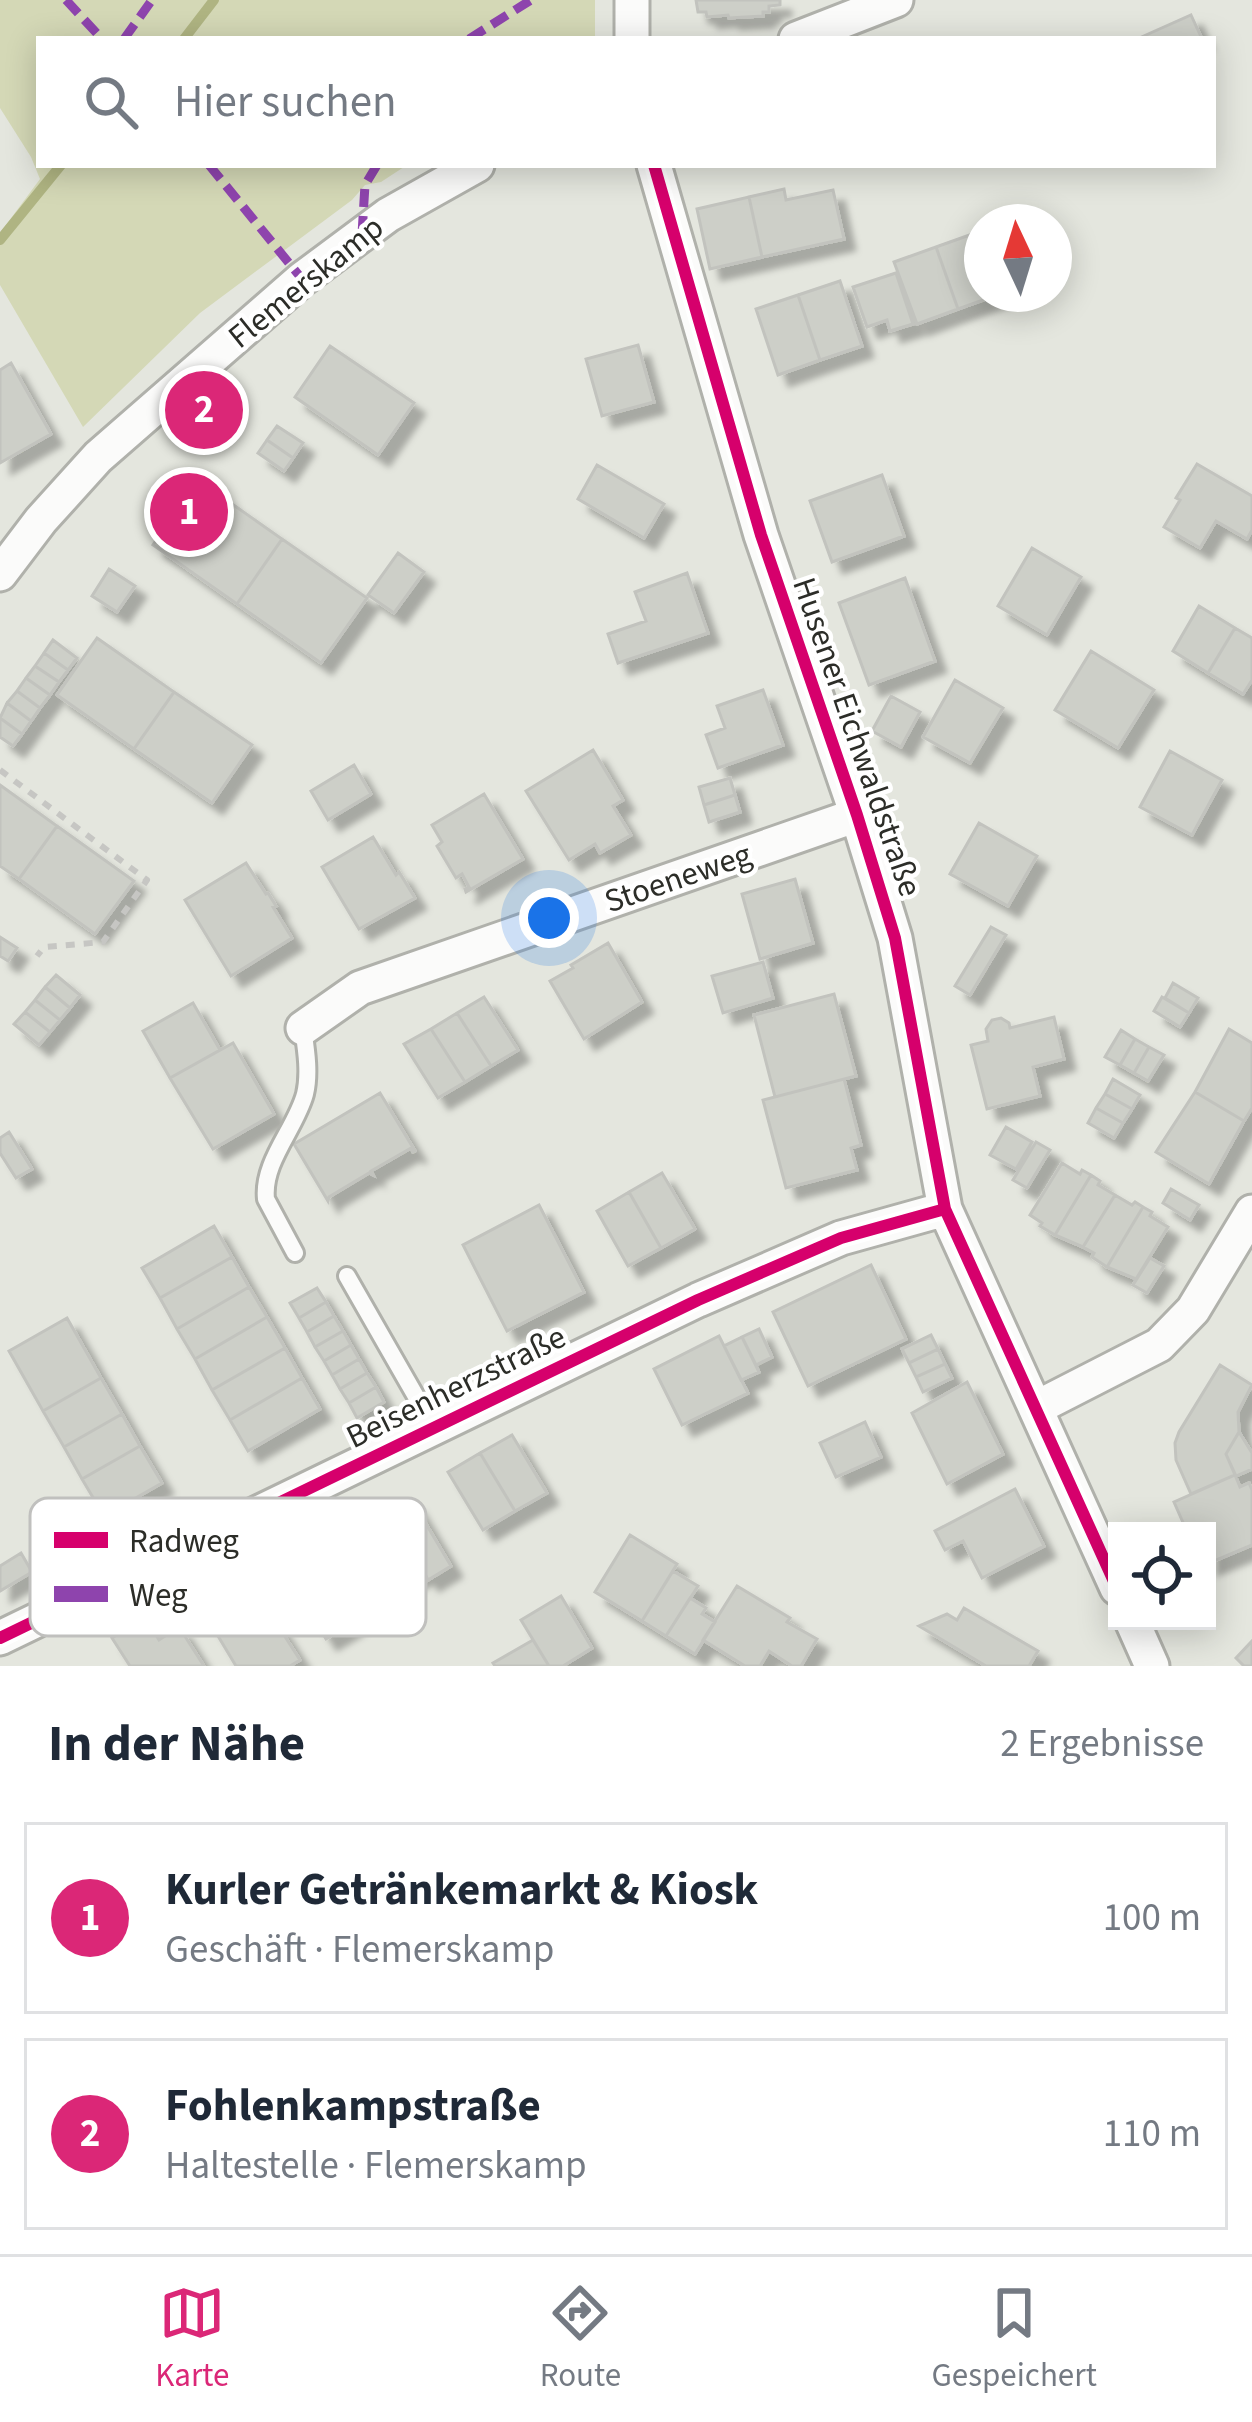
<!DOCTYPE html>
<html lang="de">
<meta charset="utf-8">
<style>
:root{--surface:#fff;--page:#f2f2f3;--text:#1f2937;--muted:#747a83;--line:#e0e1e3;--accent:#db2777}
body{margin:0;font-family:"Source Sans 3",sans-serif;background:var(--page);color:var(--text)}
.controls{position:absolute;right:36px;bottom:36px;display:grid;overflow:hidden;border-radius:0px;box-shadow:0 6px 30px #0003}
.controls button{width:108px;height:108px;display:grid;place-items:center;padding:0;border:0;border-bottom:3px solid var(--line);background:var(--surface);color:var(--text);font:60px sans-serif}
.compass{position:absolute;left:964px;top:204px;width:108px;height:108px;border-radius:50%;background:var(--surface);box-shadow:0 6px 30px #0003;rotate:356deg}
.you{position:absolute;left:549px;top:918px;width:42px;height:42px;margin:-30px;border:9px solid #fff;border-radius:50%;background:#1a73e8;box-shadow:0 0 0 18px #1a73e833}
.badge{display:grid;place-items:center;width:78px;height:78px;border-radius:50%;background:var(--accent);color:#fff;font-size:39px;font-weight:700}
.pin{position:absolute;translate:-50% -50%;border:6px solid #fff;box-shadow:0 3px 12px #0006}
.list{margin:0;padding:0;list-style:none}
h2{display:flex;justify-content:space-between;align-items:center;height:156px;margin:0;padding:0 48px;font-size:51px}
h2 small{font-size:39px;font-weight:400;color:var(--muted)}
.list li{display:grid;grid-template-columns:78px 1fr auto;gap:36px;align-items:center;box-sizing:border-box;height:192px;margin:0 24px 24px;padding:0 24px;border:3px solid var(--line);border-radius:0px}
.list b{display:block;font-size:45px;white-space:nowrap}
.list p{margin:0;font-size:39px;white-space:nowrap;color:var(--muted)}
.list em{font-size:39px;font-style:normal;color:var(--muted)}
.icon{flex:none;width:66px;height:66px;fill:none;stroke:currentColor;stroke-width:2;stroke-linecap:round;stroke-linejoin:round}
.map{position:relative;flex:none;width:1252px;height:1666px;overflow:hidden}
.search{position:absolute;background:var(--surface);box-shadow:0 6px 30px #0003;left:36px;right:36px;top:36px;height:132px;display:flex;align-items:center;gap:30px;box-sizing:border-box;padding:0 42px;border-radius:0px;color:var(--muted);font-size:45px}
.sheet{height:588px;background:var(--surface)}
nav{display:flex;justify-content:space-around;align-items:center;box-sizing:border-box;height:168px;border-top:3px solid var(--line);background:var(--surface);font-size:33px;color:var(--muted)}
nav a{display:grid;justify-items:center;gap:6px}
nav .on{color:var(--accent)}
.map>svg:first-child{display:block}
</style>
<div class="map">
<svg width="1252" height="1666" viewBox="0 0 1252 1666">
<defs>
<filter id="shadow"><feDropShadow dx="11" dy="11" stdDeviation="3" flood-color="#0004"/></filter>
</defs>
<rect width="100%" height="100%" fill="#e4e6de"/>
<path fill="#d4d8b6" d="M0,0H595V39H39V165H407L381,182L365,185L352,200L200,313L83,427L0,285V233L40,179L31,157L0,108Z"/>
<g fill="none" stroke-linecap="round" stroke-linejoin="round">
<path stroke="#afb482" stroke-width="10" d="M184,39L214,0
M0,240L61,165"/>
</g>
<path fill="#cdcfc8" stroke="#c2c3be" stroke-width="3" filter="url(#shadow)" d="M696,0H780V5L769,6V12H763V16L729,18L728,15L707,17L706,12H698Z
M1191,15L1202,39H1137Z
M784,189L786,200L833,190L844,239L762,257L749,197Z
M749,197L762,257L710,269L697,209Z
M978,232L982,244V294H1000L958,309L936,247Z
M936,247L958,309L917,324L894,262Z
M896,273L913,324L890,331L887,320L867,327L853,287Z
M840,281L862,346L820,360L798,295Z
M798,295L820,360L778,375L756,309Z
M638,345L654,402L602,416L586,359Z
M330,346L414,403L378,455L295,397Z
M11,363L51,434L0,463V370Z
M277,426L303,443L293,458L267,440Z
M267,440L293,458L284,471L258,453Z
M1197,464L1252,496V530L1247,539L1216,521L1200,548L1164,527L1180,500L1176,498Z
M597,465L664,504L644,538L578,499Z
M882,475L904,536L832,562L810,501Z
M198,480L282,539L237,604L153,545Z
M282,539L367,598L321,663L237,604Z
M1032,548L1081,577L1047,635L998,606Z
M398,553L424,572L394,613L368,595Z
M109,569L135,586L117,612L92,596Z
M687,573L708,633L618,663L608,634L646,621L635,592Z
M905,578L935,661L869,685L839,603Z
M1199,606L1235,628L1208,673L1173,651Z
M1235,628L1252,638V680L1243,694L1208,673Z
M97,638L174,692L134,749L57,695Z
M53,640L77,658L68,670L44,653Z
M1091,651L1154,690L1118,748L1055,710Z
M44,653L68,670L59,682L35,666Z
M35,666L59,682L50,695L26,678Z
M26,678L50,695L40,708L17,691Z
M955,680L1003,708L970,763L923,737Z
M763,690L783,745L718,768L706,735L725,728L717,706Z
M17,691L40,708L31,721L7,703Z
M174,692L252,745L212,803L134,749Z
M891,696L920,712L901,747L872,731Z
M7,703L31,721L22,734L0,718Z
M0,718L22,734L13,746L0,737Z
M593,750L623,800L613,806L631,835L600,853L595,844L569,860L526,791Z
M1170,751L1222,780L1192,835L1140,807Z
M354,765L371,794L328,820L311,791Z
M730,778L735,795L704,805L699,787Z
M0,785L57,826L19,879L0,866Z
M484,794L523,859L466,892L465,889L469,887L462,874L456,878L437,846L442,842L432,825Z
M735,795L740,812L709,822L704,805Z
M979,823L1037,856L1008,906L950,874Z
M57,826L134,881L95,934L19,879Z
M373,837L396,875L399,872L415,898L359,929L322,867Z
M246,863L266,894L268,893L276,906L273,907L292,938L231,976L185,900Z
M795,879L813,943L760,959L742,894Z
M991,927L1006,935L970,995L955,986Z
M0,937L17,948L8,961L0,956Z
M608,943L642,1002L584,1039L550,981L573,968L571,965Z
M763,962L773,998L723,1013L712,976Z
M56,975L80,995L70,1008L45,987Z
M1173,983L1198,998L1189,1013L1165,998Z
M45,987L70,1008L60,1020L35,1000Z
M834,994L856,1076L775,1097L754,1015Z
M484,997L518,1050L491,1066L457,1013Z
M1162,997L1189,1013L1180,1027L1154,1011Z
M35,1000L60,1020L50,1032L25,1012Z
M193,1003L220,1050L170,1078L143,1031Z
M25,1012L50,1032L39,1045L14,1024Z
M457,1013L491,1066L465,1082L431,1029Z
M1054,1017L1064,1059L1033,1067L1040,1096L987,1109L971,1045L988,1041L986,1029L992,1020L1001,1018L1009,1023L1010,1028Z
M431,1029L465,1082L438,1098L404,1044Z
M1229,1029L1252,1043V1108L1244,1121L1195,1092Z
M1121,1030L1135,1039L1120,1065L1105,1057Z
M1135,1039L1149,1047L1134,1073L1120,1065Z
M233,1043L274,1114L213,1149L170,1078Z
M1149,1047L1164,1055L1148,1081L1134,1073Z
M844,1079L861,1145L851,1148L857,1170L786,1188L763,1100Z
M1113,1079L1140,1095L1132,1109L1105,1094Z
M1195,1092L1244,1121L1209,1184L1156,1152Z
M380,1093L415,1151L413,1152L411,1148L371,1171L373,1175L369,1173L329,1197L328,1201L294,1144Z
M1105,1094L1132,1109L1123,1123L1096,1108Z
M1096,1108L1123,1123L1114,1138L1088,1123Z
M1006,1127L1032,1142L1016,1169L990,1155Z
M9,1132L32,1169L16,1178L0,1153V1138Z
M1036,1142L1050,1150L1027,1188L1013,1180Z
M1062,1163L1080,1174L1082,1170L1091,1175L1055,1235L1040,1226L1042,1223L1030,1215Z
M662,1173L695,1229L661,1248L629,1192Z
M1091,1175L1100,1181L1098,1185L1115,1195L1083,1247L1055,1235Z
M1171,1189L1199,1205L1190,1220L1163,1203Z
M629,1192L661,1248L628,1266L597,1211Z
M1115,1195L1132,1205L1135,1202L1143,1207L1107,1267L1092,1257L1094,1253L1083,1247Z
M539,1205L584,1292L507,1331L463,1245Z
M1143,1207L1152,1212L1150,1216L1168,1227L1136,1279L1107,1267Z
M214,1226L232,1257L160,1298L142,1268Z
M232,1257L249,1287L177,1329L160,1298Z
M1150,1258L1164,1266L1147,1293L1133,1285Z
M871,1265L906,1339L808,1386L773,1312Z
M249,1287L267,1317L195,1359L177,1329Z
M317,1288L326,1302L299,1318L290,1303Z
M326,1302L334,1316L307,1332L299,1318Z
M334,1316L343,1331L315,1347L307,1332Z
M267,1317L285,1348L212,1390L195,1359Z
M67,1318L101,1378L43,1411L9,1351Z
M759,1329L772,1357L756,1365L742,1337Z
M343,1331L351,1345L324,1361L315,1347Z
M931,1335L938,1349L909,1363L902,1349Z
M719,1336L748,1393L682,1425L654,1369Z
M742,1337L759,1372L741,1380L724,1346Z
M351,1345L359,1359L332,1375L324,1361Z
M285,1348L302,1378L230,1420L212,1390Z
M938,1349L945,1364L916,1377L909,1363Z
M359,1359L367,1373L340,1389L332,1375Z
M945,1364L952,1378L923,1392L916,1377Z
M1220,1365L1252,1385L1238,1412L1239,1432L1226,1454L1235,1475L1191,1494L1176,1460L1175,1443L1179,1432Z
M367,1373L376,1387L349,1403L340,1389Z
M101,1378L122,1414L64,1447L43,1411Z
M302,1378L320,1409L248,1451L230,1420Z
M967,1382L1003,1454L947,1484L912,1413Z
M376,1387L384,1402L357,1418L349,1403Z
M122,1414L140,1446L82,1479L64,1447Z
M865,1422L881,1457L836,1477L820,1443Z
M1239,1432L1252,1453V1469L1236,1476L1226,1454Z
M512,1435L547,1493L515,1511L480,1453Z
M140,1446L162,1483L104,1516L82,1479Z
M480,1453L515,1511L483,1530L448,1472Z
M1235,1475L1240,1487L1249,1483L1252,1490V1545L1207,1564V1531H1176L1185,1527L1174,1502Z
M1015,1489L1044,1546L982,1578L963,1541L945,1550L935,1531Z
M413,1502L451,1566L428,1580L424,1572L397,1587L361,1526L391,1508L394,1513Z
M630,1535L677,1564L642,1621L595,1592Z
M331,1541L359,1587L338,1599L353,1623L326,1639L284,1570Z
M21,1553L32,1572L0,1591V1566Z
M673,1571L698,1586L666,1636L642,1621Z
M270,1580L288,1614L275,1621L300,1660L290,1666H236L203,1611L252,1582L256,1589Z
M737,1586L790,1618L787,1622L817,1639L801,1666H792L769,1651L760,1666H745L703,1640Z
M561,1596L592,1648L563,1666H549L521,1620Z
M690,1598L706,1608L702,1614L715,1622L695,1654L666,1636Z
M964,1608L1038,1651L1029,1666H986L919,1626L947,1614L957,1620Z
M145,1617L159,1640L179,1627L204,1666H130L112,1638Z
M533,1640L549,1666H495L493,1663Z
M1252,1641V1666H1244L1236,1658Z"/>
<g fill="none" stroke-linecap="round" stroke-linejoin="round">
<g stroke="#b0b1ab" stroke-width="22">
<path id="service" d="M295,1253L266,1199C262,1162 296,1128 305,1094C310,1073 306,1049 303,1028
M347,1276L434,1428"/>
</g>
<g stroke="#b0b1ab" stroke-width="39">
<path id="minor" d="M632,0V39
M796,39L896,0
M654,165L761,535L857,815L895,938L945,1209L1117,1588
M0,574L41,520L98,457L302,279L388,215L477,165
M303,1028L360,988L857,815
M1036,1408L1159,1345L1193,1310L1252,1212
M1132,1621L1152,1666
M0,1638L698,1300L841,1238L945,1209"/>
</g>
<path stroke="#c6c6c3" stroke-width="6" stroke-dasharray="9 9" stroke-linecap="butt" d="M0,770L147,880L103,942L44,947L37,956"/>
<use href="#service" stroke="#fbfbfa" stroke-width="16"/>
<use href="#minor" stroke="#fbfbfa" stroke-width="33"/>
<path stroke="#8e44ad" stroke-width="9" stroke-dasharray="18 9" stroke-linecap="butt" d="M66,0L102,39
M124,39L152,0
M469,39L531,0
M209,165L302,279
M362,234L365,185L377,165"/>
<g stroke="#fff" stroke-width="20">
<path id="cycleway" d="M654,165L761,535L857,815L895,938L945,1209L1117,1588
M0,1638L698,1300L841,1238L945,1209"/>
</g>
<use href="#cycleway" stroke="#d6006c" stroke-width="12"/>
</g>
<g text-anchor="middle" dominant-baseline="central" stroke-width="9" stroke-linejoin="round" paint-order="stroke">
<g font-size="33" fill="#2c2d28" stroke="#fff">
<text transform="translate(306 282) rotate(-39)">Flemerskamp</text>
<text transform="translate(857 737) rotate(71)">Husener Eichwaldstraße</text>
<text transform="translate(678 878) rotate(-19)">Stoeneweg</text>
<text transform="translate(456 1387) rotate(-26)">Beisenherzstraße</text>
</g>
</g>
<rect x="30" y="1498" width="396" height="138" rx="18" fill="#fff" stroke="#c0c0be" stroke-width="3"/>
<rect x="54" y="1532" width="54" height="16" fill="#d6006c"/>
<rect x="54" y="1586" width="54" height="16" fill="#8e44ad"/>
<g font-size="33" fill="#2c2d28">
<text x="129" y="1552">Radweg</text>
<text x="129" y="1606">Weg</text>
</g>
</svg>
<div class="controls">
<button><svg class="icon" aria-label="locate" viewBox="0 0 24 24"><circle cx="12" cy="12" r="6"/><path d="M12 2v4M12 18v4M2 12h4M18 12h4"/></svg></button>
</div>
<svg class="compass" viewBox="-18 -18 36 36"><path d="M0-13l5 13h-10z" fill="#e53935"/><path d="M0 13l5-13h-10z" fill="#747a83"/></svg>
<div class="you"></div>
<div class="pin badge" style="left:189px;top:512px">1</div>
<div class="pin badge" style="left:204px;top:410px">2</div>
<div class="search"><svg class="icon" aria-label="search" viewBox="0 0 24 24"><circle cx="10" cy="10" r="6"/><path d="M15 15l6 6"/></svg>Hier suchen</div>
</div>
<section class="sheet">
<h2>In der Nähe<small>2 Ergebnisse</small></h2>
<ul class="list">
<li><span class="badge">1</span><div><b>Kurler Getränkemarkt &amp; Kiosk</b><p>Geschäft · Flemerskamp</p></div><em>100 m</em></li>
<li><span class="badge">2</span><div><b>Fohlenkampstraße</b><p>Haltestelle · Flemerskamp</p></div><em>110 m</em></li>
</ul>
</section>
<nav>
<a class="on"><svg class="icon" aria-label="map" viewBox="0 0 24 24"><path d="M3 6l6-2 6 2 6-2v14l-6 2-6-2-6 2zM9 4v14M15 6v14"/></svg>Karte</a>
<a><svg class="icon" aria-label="directions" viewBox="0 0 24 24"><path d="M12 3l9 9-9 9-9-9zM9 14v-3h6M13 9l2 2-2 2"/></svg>Route</a>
<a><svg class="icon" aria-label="saved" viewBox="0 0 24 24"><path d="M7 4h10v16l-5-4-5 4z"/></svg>Gespeichert</a>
</nav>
